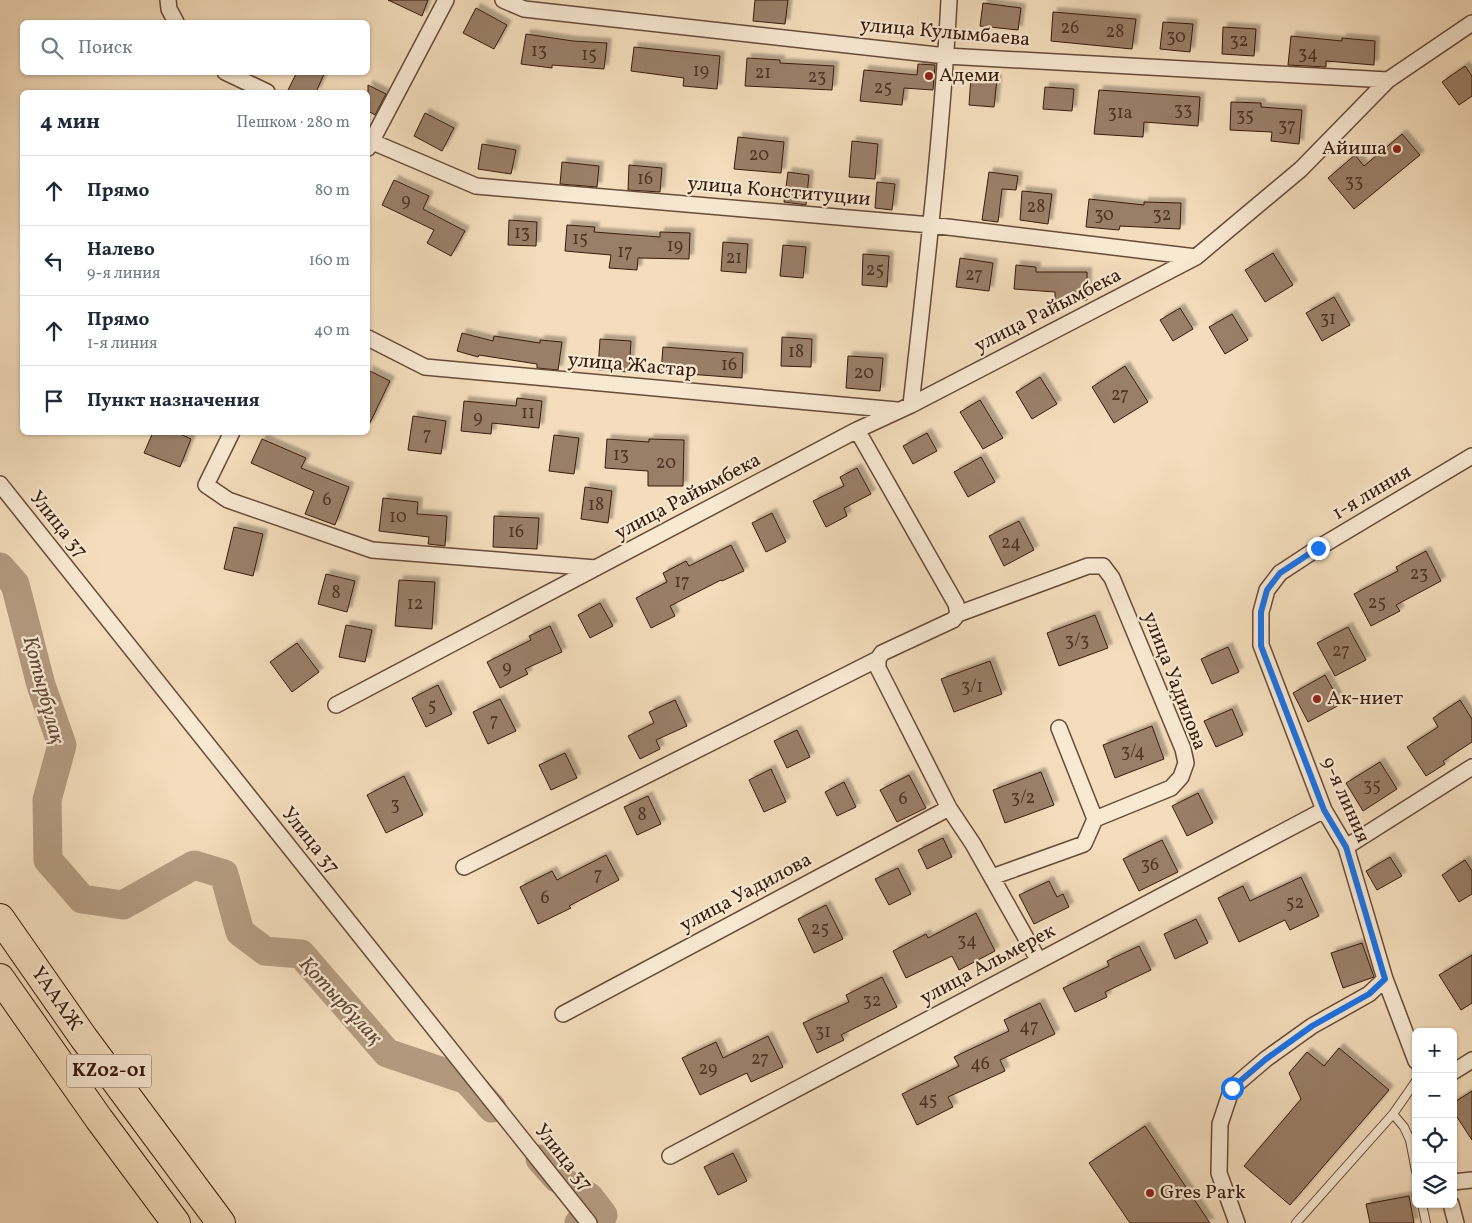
<!DOCTYPE html>
<html lang="ru">
<meta charset="utf-8">
<style>
:root{--surface:#fff;--page:#f6f6f7;--text:#1f2937;--muted:#747a83;--line:#e0e1e3}
body{margin:0;font-family:Vollkorn,serif;background:var(--page);color:var(--text)}
.controls{position:absolute;right:15px;bottom:15px;display:grid;overflow:hidden;border-radius:8px;box-shadow:0 1px 4px #0004}
.controls button{width:45px;height:45px;display:grid;place-items:center;padding:0;border:0;border-bottom:1px solid var(--line);background:var(--surface);color:var(--text);font:25px sans-serif}
.stop{position:absolute;width:15px;height:15px;margin:-11px;border:4px solid #1a73e8;border-radius:50%;background:#fff}
.stop.end{background:#1a73e8;border-color:#fff;box-shadow:0 1px 5px #0008}
.list{margin:0;padding:0;list-style:none}
h2{display:flex;justify-content:space-between;align-items:center;height:65px;margin:0;padding:0 20px;font-size:21px}
h2 small{font-size:16px;font-weight:400;color:var(--muted)}
.list li{display:grid;grid-template-columns:32px 1fr auto;gap:15px;align-items:center;box-sizing:border-box;height:70px;padding:0 20px;border-top:1px solid var(--line)}
.list b{display:block;font-size:19px;white-space:nowrap}
.list p{margin:0;font-size:16px;white-space:nowrap;color:var(--muted)}
.list em{font-size:16px;font-style:normal;color:var(--muted)}
.icon{flex:none;width:28px;height:28px;fill:none;stroke:currentColor;stroke-width:2;stroke-linecap:round;stroke-linejoin:round}
.map{position:relative;flex:none;width:1472px;height:1223px;overflow:hidden}
.search{position:absolute;background:var(--surface);box-shadow:0 1px 4px #0004;left:20px;top:20px;width:350px;height:55px;display:flex;align-items:center;gap:12px;box-sizing:border-box;padding:0 18px;border-radius:8px;color:var(--muted);font-size:19px}
.panel{position:absolute;background:var(--surface);box-shadow:0 1px 4px #0004;left:20px;top:90px;width:350px;height:345px;border-radius:8px}
.map>svg:first-child{display:block}
</style>
<div class="map">
<svg width="1472" height="1223" viewBox="0 0 1472 1223">
<defs>
<filter id="shadow"><feDropShadow dx="4.5" dy="-4.5" stdDeviation="1" flood-color="#0004"/></filter>
</defs>
<rect width="100%" height="100%" fill="#f4ddbc"/>
<filter id="stains"><feTurbulence type="fractalNoise" baseFrequency=".004" numOctaves="4"/><feColorMatrix values="0 0 0 0 .2 0 0 0 0 .09 0 0 0 0 .02 0 0 0 .5 -.17"/></filter>
<radialGradient id="worn" r=".72"><stop offset=".6" stop-color="#630" stop-opacity="0"/><stop offset="1" stop-color="#630" stop-opacity=".3"/></radialGradient>
<g fill="none" stroke-linecap="round" stroke-linejoin="round">
<path stroke="#b49b80" stroke-width="29" d="M0,567L15,584L41,685L62,745L47,800L48,860L82,899L123,905L194,865L224,874L240,932L265,951L301,954L387,1053L467,1080L492,1108
M540,1159L557,1178L589,1197L603,1215L579,1223"/>
</g>
<path fill="#9a7f68" stroke="#381a0d" filter="url(#shadow)" d="M388,0H428L422,16Z
M755,0H788L785,24L753,21Z
M983,3L1021,8L1018,30L980,26Z
M476,8L507,25L494,49L463,33Z
M1053,12L1136,19L1132,49L1051,41Z
M1163,22L1193,24L1190,52L1160,49Z
M1223,27L1256,29L1254,56L1222,54Z
M526,34L573,41L607,43L604,69L552,65V68L521,64Z
M1291,36L1342,41V38L1375,41L1374,65L1326,61V67L1288,65Z
M634,47L720,56L717,89L683,86L684,78L631,71Z
M747,58L780,60V63L834,66L832,90L745,86Z
M918,64L935,65L933,90L904,88L902,105L860,101L864,70L917,75Z
M1465,66L1472,76V96L1459,105L1442,82Z
M297,72H325L316,92H287Z
M971,77L997,79L994,107L969,105Z
M368,85L386,94L375,115L368,111Z
M1045,87L1074,89L1072,111L1043,109Z
M1099,90L1200,97L1198,126L1144,122L1143,137L1094,134Z
M1231,102L1261,103V107L1302,110L1299,144L1271,141L1272,132L1230,130Z
M425,113L454,128L442,151L414,136Z
M1402,134L1420,155L1354,209L1328,178L1355,155L1364,166Z
M738,137L784,142L781,173L734,169Z
M852,141L878,144L875,179L849,177Z
M482,144L516,150L511,174L478,169Z
M562,162L599,166L597,187L560,184Z
M629,165L662,168L660,192L628,190Z
M788,172L809,175L806,205L784,202Z
M989,172L1018,176L1016,190L1002,189L998,222L982,220Z
M394,180L429,196L423,209L465,231L451,256L427,243L434,230L382,205Z
M877,182L895,184L892,210L875,208Z
M1022,191L1052,194L1048,224L1020,220Z
M1089,199L1144,205V202L1181,203L1180,229L1120,226L1119,230L1086,227Z
M509,220L537,222L536,246L508,245Z
M567,225L595,227L594,232L660,237V232L690,233L689,259L638,258L637,270L609,268L611,255L565,251Z
M723,242L748,244L746,273L721,271Z
M783,245L806,247L803,278L780,276Z
M1273,253L1293,285L1265,302L1245,270Z
M863,254L889,256L887,287L862,285Z
M960,258L993,263L989,291L956,287Z
M1016,265L1036,267V272H1087V300H1055V292L1014,289Z
M1334,297L1350,325L1322,341L1306,313Z
M1180,308L1193,329L1173,341L1160,320Z
M1232,314L1248,340L1225,354L1209,327Z
M462,333L493,341L494,336L540,343V340L562,342L558,370L537,368V364L479,355L478,357L457,351Z
M782,337L812,339L811,367L781,366Z
M600,339L631,341L629,372L598,370Z
M663,347L743,353L742,378L661,372Z
M848,356L883,358L880,391L846,388Z
M1125,366L1148,402L1114,423L1092,387Z
M368,370L390,381L368,427Z
M1040,377L1057,404L1032,419L1016,392Z
M517,398L542,401L539,428L492,423L491,434L461,431L464,401L516,406Z
M980,400L1003,438L983,449L960,412Z
M413,416L446,421L441,454L408,450Z
M153,432H176L191,439L180,467L144,453Z
M927,433L937,451L913,464L903,446Z
M554,435L579,438L574,474L549,471Z
M262,439L306,458L301,468L349,487L335,525L305,514L314,491L251,463Z
M607,439L649,442V439L684,440L683,486H648V471L605,468Z
M981,457L995,482L968,497L954,472Z
M857,468L871,494L844,508L847,516L826,527L813,501L844,486L840,477Z
M585,487L612,491L608,523L581,519Z
M383,498L418,502L417,514L447,516L445,546L428,544L429,537L379,531Z
M772,513L786,542L766,552L752,523Z
M494,516L539,518L537,549L493,547Z
M1019,521L1034,550L1004,566L989,536Z
M234,527L263,534L253,576L224,569Z
M731,545L744,571L722,581L721,580L670,606L675,616L651,628L636,598L667,582L663,573L686,561L689,566Z
M1426,551L1441,581L1396,605L1400,611L1371,626L1354,594L1398,571L1396,567Z
M326,574L355,581L347,612L318,604Z
M399,580L435,582L432,629L395,626Z
M600,603L613,626L590,638L578,615Z
M1095,615L1108,648L1059,666L1047,633Z
M346,625L372,630L365,662L339,657Z
M550,626L562,652L525,669L528,674L500,688L487,662L531,640L529,636Z
M1348,627L1366,660L1335,676L1317,643Z
M297,643L319,672L292,692L270,662Z
M1228,647L1239,672L1212,684L1201,659Z
M990,661L1002,694L954,712L941,679Z
M1325,675L1341,704L1308,722L1293,693Z
M438,685L452,714L426,727L412,698Z
M500,699L516,731L488,744L473,712Z
M675,700L687,726L656,740L660,749L640,759L628,736L654,723L649,712Z
M1460,700L1472,719V742L1443,761L1445,764L1426,776L1407,747L1438,727L1433,718Z
M1232,709L1243,735L1216,747L1204,721Z
M1152,726L1164,759L1115,778L1103,745Z
M797,730L810,757L787,768L774,741Z
M565,753L577,778L551,790L539,765Z
M1380,762L1397,789L1363,811L1346,783Z
M771,769L786,802L764,812L749,780Z
M1041,772L1054,805L1005,823L993,790Z
M909,775L926,808L897,822L880,790Z
M404,776L423,815L386,833L367,795Z
M844,782L856,807L837,816L825,792Z
M1198,793L1213,823L1187,836L1172,806Z
M648,796L661,824L637,835L624,807Z
M943,838L952,857L927,869L918,850Z
M1162,840L1178,872L1139,891L1123,859Z
M606,855L619,880L569,906L571,908L538,924L520,887L552,871L557,880Z
M1390,857L1402,876L1377,890L1366,871Z
M1465,860L1472,871V894L1459,902L1442,875Z
M898,868L911,894L889,905L875,879Z
M1301,877L1319,916L1290,930L1285,920L1239,942L1218,898L1243,886L1250,901Z
M1049,881L1057,897L1063,894L1069,907L1034,924L1019,895Z
M826,905L843,939L814,953L798,919Z
M976,913L995,951L959,970L952,956L906,978L893,951L926,934L928,938Z
M1196,919L1208,943L1175,959L1164,934Z
M1362,943L1374,977L1343,988L1331,953Z
M1139,946L1151,970L1105,992L1107,997L1075,1012L1063,988L1109,966L1107,961Z
M1472,955V1003L1461,1010L1439,975Z
M882,977L897,1007L841,1035L844,1040L817,1053L803,1023L849,1002L846,995Z
M1040,1003L1055,1034L1000,1060L1005,1071L948,1097L953,1107L917,1125L902,1094L959,1066L954,1057L1009,1031L1004,1020Z
M768,1036L783,1067L751,1082L747,1073L700,1095L682,1058L716,1042L723,1058Z
M1339,1048L1389,1090L1290,1205L1244,1166L1301,1099L1289,1073L1307,1052L1324,1066Z
M1472,1091V1140L1453,1111V1103Z
M1145,1126L1210,1223H1130L1089,1163Z
M733,1153L747,1181L718,1195L704,1167Z
M1409,1196L1414,1223H1370L1366,1204Z"/>
<g fill="none" stroke-linecap="round" stroke-linejoin="round">
<g stroke="#674b39" stroke-width="10">
<path id="service" d="M1393,1114L1404,1127L1410,1140L1416,1171
M1422,1204L1426,1223
M1296,1223L1393,1114L1416,1081"/>
</g>
<g stroke="#674b39" stroke-width="18">
<path id="minor" d="M168,0L169,9L176,22
M503,0L524,9L946,56L1388,80
M225,72L267,92
M368,140L476,186L931,225L1196,257
M368,148L446,0
M368,338L425,367L897,410
M911,405C926,270 942,136 949,0
M857,430L956,604L958,614L953,620L882,653L878,659V668L949,808L973,844L1039,961
M232,432L206,485L228,500L372,550L596,568
M0,484L589,1223
M958,614L1088,566H1103L1112,578L1183,749L1186,763L1181,777L1171,788L1095,819L1084,844L992,877
M336,705L857,430L911,405L1196,257L1301,169L1388,80L1472,23
M1059,728L1095,819
M1346,847L1472,767
M464,867L878,659
M563,1014L949,808
M1416,1061L1385,979L1346,847L1324,810L1261,645V612L1267,590L1280,573L1318,548L1472,456
M1453,1072L1472,1060
M670,1156L1324,810
M1453,1182L1472,1180
M1451,1204L1456,1223
M1237,1223L1219,1173L1220,1124L1232,1088L1266,1059L1312,1026L1369,994L1385,979"/>
</g>
<g stroke="#381a0d" stroke-width="30">
<path id="motorway" d="M0,918L83,1037L221,1223
M0,978L99,1119L176,1223"/>
</g>
<use href="#service" stroke="#f8e9d3" stroke-width="8"/>
<use href="#minor" stroke="#f8e9d3" stroke-width="15"/>
<use href="#motorway" stroke="#f4ddbc" stroke-width="28"/>
</g>
<g fill="none" stroke-linecap="round" stroke-linejoin="round">
<path stroke="#1a73e8" stroke-width="6" d="M1232,1088L1266,1059L1312,1026L1369,994L1385,979L1346,847L1324,810L1261,646V612L1267,590L1280,573L1318,548"/>
</g>
<g fill="#8f2418" stroke="#f8e9d3" stroke-width="2">
<circle cx="929" cy="76" r="5"/>
<circle cx="1397" cy="149" r="5"/>
<circle cx="1317" cy="699" r="5"/>
<circle cx="1150" cy="1193" r="5"/>
</g>
<g text-anchor="middle" dominant-baseline="central" stroke-width="4.5" stroke-linejoin="round" paint-order="stroke">
<g font-size="18" fill="#503324">
<text x="1070" y="28">26</text>
<text x="1115" y="32">28</text>
<text x="1176" y="37">30</text>
<text x="1239" y="41">32</text>
<text x="539" y="51">13</text>
<text x="1308" y="54">34</text>
<text x="589" y="55">15</text>
<text x="701" y="71">19</text>
<text x="763" y="73">21</text>
<text x="817" y="77">23</text>
<text x="883" y="88">25</text>
<text x="1183" y="110">33</text>
<text x="1120" y="113">31а</text>
<text x="1245" y="116">35</text>
<text x="1287" y="126">37</text>
<text x="759" y="155">20</text>
<text x="645" y="179">16</text>
<text x="1354" y="182">33</text>
<text x="406" y="201">9</text>
<text x="1036" y="207">28</text>
<text x="1104" y="215">30</text>
<text x="1162" y="215">32</text>
<text x="522" y="233">13</text>
<text x="580" y="239">15</text>
<text x="675" y="246">19</text>
<text x="625" y="252">17</text>
<text x="734" y="258">21</text>
<text x="875" y="270">25</text>
<text x="974" y="275">27</text>
<text x="1328" y="319">31</text>
<text x="796" y="352">18</text>
<text x="729" y="365">16</text>
<text x="864" y="373">20</text>
<text x="1120" y="395">27</text>
<text x="528" y="413">11</text>
<text x="478" y="418">9</text>
<text x="427" y="435">7</text>
<text x="621" y="455">13</text>
<text x="666" y="463">20</text>
<text x="327" y="500">6</text>
<text x="596" y="505">18</text>
<text x="398" y="517">10</text>
<text x="516" y="532">16</text>
<text x="1011" y="543">24</text>
<text x="1419" y="574">23</text>
<text x="682" y="582">17</text>
<text x="336" y="593">8</text>
<text x="1377" y="603">25</text>
<text x="415" y="604">12</text>
<text x="1077" y="641">3/3</text>
<text x="1341" y="651">27</text>
<text x="507" y="668">9</text>
<text x="972" y="687">3/1</text>
<text x="432" y="706">5</text>
<text x="494" y="721">7</text>
<text x="1133" y="752">3/4</text>
<text x="1372" y="786">35</text>
<text x="1023" y="798">3/2</text>
<text x="903" y="799">6</text>
<text x="395" y="805">3</text>
<text x="642" y="815">8</text>
<text x="1150" y="865">36</text>
<text x="598" y="875">7</text>
<text x="545" y="898">6</text>
<text x="1295" y="903">52</text>
<text x="820" y="929">25</text>
<text x="967" y="941">34</text>
<text x="872" y="1001">32</text>
<text x="1029" y="1027">47</text>
<text x="823" y="1032">31</text>
<text x="760" y="1059">27</text>
<text x="980" y="1064">46</text>
<text x="708" y="1069">29</text>
<text x="928" y="1100">45</text>
</g>
<rect fill="#f8e9d3" stroke="#725848" stroke-width="1" x="66.5" y="1054.5" width="85" height="33" rx="4"/>
<g font-size="19" font-weight="bold" fill="#381a0d">
<text x="109" y="1071">KZ02-01</text>
</g>
<g font-size="20" fill="#381a0d" stroke="#f8e9d3">
<text transform="translate(945 33) rotate(5)">улица Кулымбаева</text>
<text transform="translate(779 192) rotate(5)">улица Конституции</text>
<text transform="translate(1048 311) rotate(-27)">улица Райымбека</text>
<text transform="translate(632 366) rotate(5)">улица Жастар</text>
<text transform="translate(1372 493) rotate(-31)">1-я линия</text>
<text transform="translate(688 497) rotate(-28)">улица Райымбека</text>
<text transform="translate(58 525) rotate(51)">Улица 37</text>
<text transform="translate(1174 681) rotate(69)">улица Уадилова</text>
<text transform="translate(1345 800) rotate(66)">9-я линия</text>
<text transform="translate(310 841) rotate(51)">Улица 37</text>
<text transform="translate(746 893) rotate(-28)">улица Уадилова</text>
<text transform="translate(988 965) rotate(-28)">улица Альмерек</text>
<text transform="translate(56 999) rotate(55)">ҮАААЖ</text>
<text transform="translate(563 1158) rotate(51)">Улица 37</text>
</g>
<g font-size="20" fill="#381a0d" stroke="#f8e9d3" text-anchor="start">
<text x="939" y="76">Адеми</text>
<text x="1387" y="149" text-anchor="end">Айиша</text>
<text x="1327" y="699">Ак-ниет</text>
<text x="1160" y="1193">Gres Park</text>
</g>
<g font-size="21" font-style="italic" fill="#634735" stroke="#f8e9d3">
<text transform="translate(43 690) rotate(75)">Қотырбұлақ</text>
<text transform="translate(340 1001) rotate(47)">Қотырбұлақ</text>
</g>
</g>
<rect width="100%" height="100%" filter="url(#stains)"/>
<rect width="100%" height="100%" fill="url(#worn)"/>
</svg>
<div class="controls">
<button>+</button>
<button>−</button>
<button><svg class="icon" aria-label="locate" viewBox="0 0 24 24"><circle cx="12" cy="12" r="6"/><path d="M12 2v4M12 18v4M2 12h4M18 12h4"/></svg></button>
<button><svg class="icon" aria-label="layers" viewBox="0 0 24 24"><path d="M12 4l9 5-9 5-9-5zM3 14l9 5 9-5"/></svg></button>
</div>
<div class="stop" style="left:1232px;top:1088px"></div>
<div class="stop end" style="left:1318px;top:548px"></div>
<div class="search"><svg class="icon" aria-label="search" viewBox="0 0 24 24"><circle cx="10" cy="10" r="6"/><path d="M15 15l6 6"/></svg>Поиск</div>
<section class="panel">
<h2>4 мин<small>Пешком · 280 m</small></h2>
<ul class="list">
<li><svg class="icon" aria-label="ahead" viewBox="0 0 24 24"><path d="M12 20V5M6 11l6-6 6 6"/></svg><div><b>Прямо</b></div><em>80 m</em></li>
<li><svg class="icon" aria-label="left" viewBox="0 0 24 24"><path d="M17 20v-9H6M10 6l-5 5 5 5"/></svg><div><b>Налево</b><p>9-я линия</p></div><em>160 m</em></li>
<li><svg class="icon" aria-label="ahead" viewBox="0 0 24 24"><path d="M12 20V5M6 11l6-6 6 6"/></svg><div><b>Прямо</b><p>1-я линия</p></div><em>40 m</em></li>
<li><svg class="icon" aria-label="arrive" viewBox="0 0 24 24"><path d="M6 21V4h12l-3 4 3 4H6"/></svg><div><b>Пункт назначения</b></div></li>
</ul>
</section>
</div>
